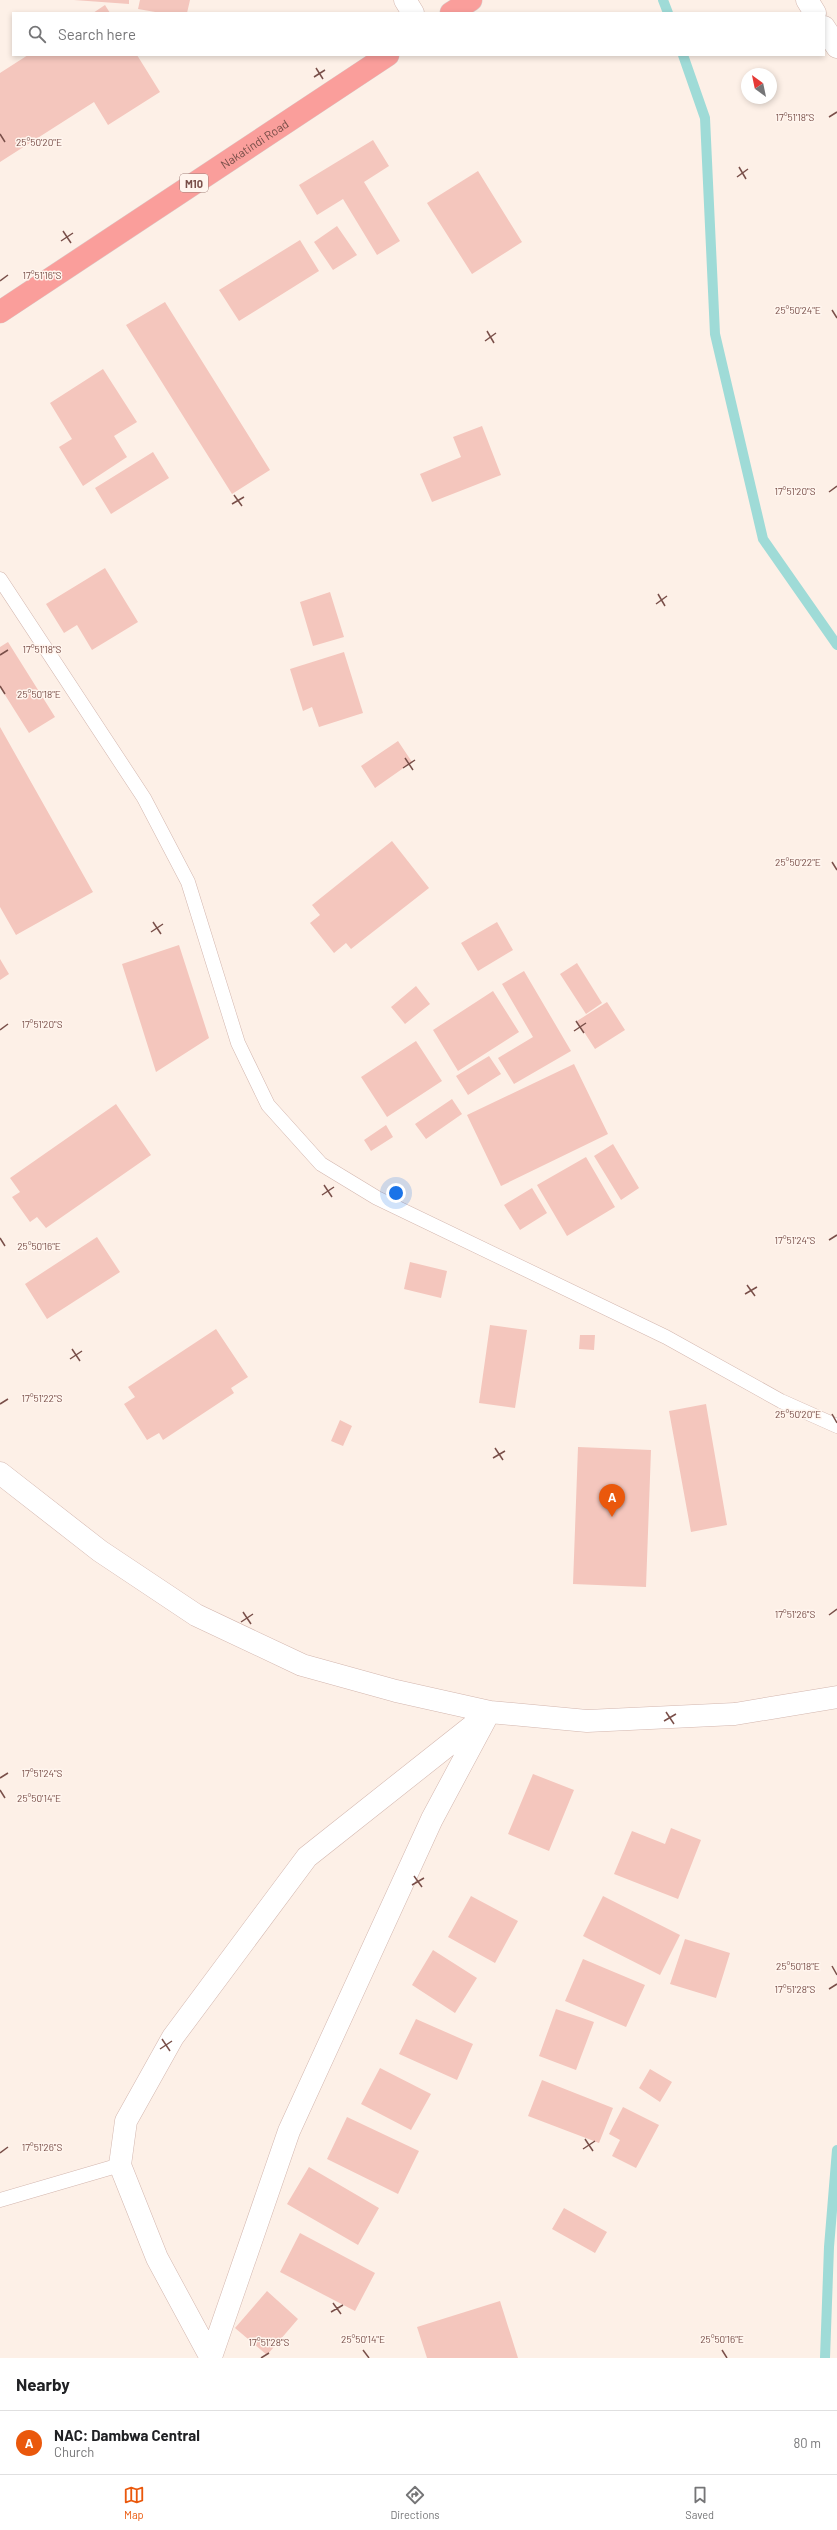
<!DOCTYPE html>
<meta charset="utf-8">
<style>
:root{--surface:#fff;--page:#f6f6f6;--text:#202124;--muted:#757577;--line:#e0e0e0;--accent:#ea580c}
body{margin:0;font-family:Barlow,sans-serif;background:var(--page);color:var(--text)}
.compass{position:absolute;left:741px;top:68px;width:36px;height:36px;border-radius:50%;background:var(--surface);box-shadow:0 2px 6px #0003;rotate:327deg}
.you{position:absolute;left:396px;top:1193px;width:14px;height:14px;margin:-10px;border:3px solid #fff;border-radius:50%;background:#1a73e8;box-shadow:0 0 0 6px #1a73e833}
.badge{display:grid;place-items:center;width:26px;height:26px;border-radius:50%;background:var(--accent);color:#fff;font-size:13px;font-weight:700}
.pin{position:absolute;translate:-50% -33px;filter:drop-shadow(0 1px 2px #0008)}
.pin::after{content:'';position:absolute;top:21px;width:14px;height:12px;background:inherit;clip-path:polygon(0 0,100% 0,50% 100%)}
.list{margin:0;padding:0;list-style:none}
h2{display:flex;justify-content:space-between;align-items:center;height:52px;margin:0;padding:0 16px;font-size:17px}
h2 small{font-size:13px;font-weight:400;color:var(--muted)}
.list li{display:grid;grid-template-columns:26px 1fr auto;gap:12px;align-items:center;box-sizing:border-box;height:64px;padding:0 16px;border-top:1px solid var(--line)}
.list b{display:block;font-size:15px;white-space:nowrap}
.list p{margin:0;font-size:13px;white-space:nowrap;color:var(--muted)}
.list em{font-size:13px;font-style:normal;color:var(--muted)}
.icon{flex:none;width:22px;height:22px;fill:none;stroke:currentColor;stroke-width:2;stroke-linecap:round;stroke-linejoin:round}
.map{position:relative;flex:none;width:837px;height:2358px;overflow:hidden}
.search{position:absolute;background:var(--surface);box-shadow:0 2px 6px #0003;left:12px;right:12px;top:12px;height:44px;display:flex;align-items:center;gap:10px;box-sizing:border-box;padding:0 14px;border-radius:0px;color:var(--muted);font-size:15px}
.sheet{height:116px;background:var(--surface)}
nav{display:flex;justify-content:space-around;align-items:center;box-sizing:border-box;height:56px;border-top:1px solid var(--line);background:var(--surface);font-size:11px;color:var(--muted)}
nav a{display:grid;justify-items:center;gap:2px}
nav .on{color:var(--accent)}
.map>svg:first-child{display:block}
</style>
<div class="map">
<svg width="837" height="2358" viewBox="0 0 837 2358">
<rect width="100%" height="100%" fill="#fdf0e7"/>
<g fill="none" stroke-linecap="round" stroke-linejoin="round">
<path stroke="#9fdbd7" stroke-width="10" d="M663,0L668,13
M683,55L705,118L715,334L763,539L837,645
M825,2358L829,2247L837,2150"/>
</g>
<path fill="#f4c6bd" d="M74,0H129V4Z
M140,0H190L187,13H161L138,9Z
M105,5L110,13H93Z
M28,55H137L160,92L108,125L94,102L0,162V73Z
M373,140L389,166L364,182L400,241L377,255L343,199L317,215L299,185Z
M478,171L522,242L472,274L427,203Z
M337,226L357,255L333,270L314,242Z
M300,240L319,271L239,321L219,290Z
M165,302L270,470L232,494L126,325Z
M103,369L137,422L114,436L127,457L83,486L59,447L72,439L50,403Z
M482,426L501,475L432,502L420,474L461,457L453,437Z
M153,452L169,478L111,514L95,488Z
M105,568L138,622L92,650L77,625L64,633L46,604Z
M330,592L344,637L313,646L300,602Z
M8,642L55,717L29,733L0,687V647Z
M344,652L363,713L319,727L312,707L303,711L290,669Z
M0,727L93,892L16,935L0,907Z
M398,741L412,762L375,788L361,766Z
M392,841L429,888L351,949L346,943L334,953L310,923L320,915L312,905Z
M497,922L513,950L478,971L461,943Z
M179,945L209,1038L156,1072L122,964Z
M0,959L9,974L0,980Z
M577,963L602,1003L586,1014L560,974Z
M524,971L571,1051L514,1084L498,1058L533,1037L502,984Z
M416,986L430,1004L405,1024L391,1007Z
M493,991L519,1032L458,1071L433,1030Z
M607,1002L625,1030L595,1049L577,1021Z
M416,1041L442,1081L387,1117L361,1077Z
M489,1056L501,1074L468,1095L456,1076Z
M574,1064L608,1134L501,1186L467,1115Z
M452,1099L462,1114L426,1139L415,1124Z
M116,1104L151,1155L46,1228L37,1217L30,1222L12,1197L20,1192L10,1178Z
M386,1125L393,1137L371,1151L364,1140Z
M613,1144L639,1188L621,1200L594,1156Z
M586,1157L615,1207L567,1236L537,1185Z
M532,1188L547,1213L520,1230L504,1205Z
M97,1237L120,1272L47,1319L25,1284Z
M410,1262L447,1271L441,1298L404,1289Z
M490,1325L527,1330L515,1408L479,1403Z
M216,1329L248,1377L231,1388L234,1393L163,1440L159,1433L147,1440L124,1404L135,1397L128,1387Z
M580,1335H595L594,1350L579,1349Z
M706,1404L727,1525L691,1532L669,1411Z
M340,1420L352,1426L343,1446L331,1441Z
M578,1447L651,1450L646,1587L573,1584Z
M533,1774L574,1790L549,1851L508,1834Z
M671,1828L701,1840L678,1899L614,1874L632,1831L665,1844Z
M471,1896L518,1921L495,1963L448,1937Z
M603,1896L680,1935L660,1975L583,1936Z
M685,1939L730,1953L716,1998L670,1984Z
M433,1950L477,1978L455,2013L412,1985Z
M583,1959L645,1985L626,2027L565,2001Z
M556,2009L594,2022L576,2070L539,2056Z
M416,2019L473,2044L457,2080L399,2054Z
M380,2068L431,2094L411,2130L361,2104Z
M650,2069L672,2082L660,2102L639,2088Z
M542,2080L613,2108L599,2143L528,2116Z
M623,2107L659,2125L636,2168L612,2156L620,2140L609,2134Z
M347,2117L419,2151L398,2194L327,2159Z
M309,2167L379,2208L358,2245L287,2204Z
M564,2208L607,2232L595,2253L552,2229Z
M300,2233L375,2273L355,2311L280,2272Z
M267,2291L298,2319L267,2355L235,2328Z
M500,2301L518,2358H427L417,2327Z"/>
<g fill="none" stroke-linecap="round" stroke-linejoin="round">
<g stroke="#d3b6ae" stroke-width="15">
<path id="lane" d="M0,579L144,798L188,882L238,1043L268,1105L321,1164L377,1198L666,1337L781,1401L837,1426
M0,2200L120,2165"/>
</g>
<g stroke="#d3b6ae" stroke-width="23">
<path id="street" d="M405,0L413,13
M807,0L815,13
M824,27L837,47
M0,1473L100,1551L196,1615L302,1665L396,1691L490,1712L587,1721L735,1714L837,1697
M211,2357L289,2131L432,1819L485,1720
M211,2358L157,2258L120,2165L126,2121L173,2037L307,1857L490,1712"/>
</g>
<g stroke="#d9cecc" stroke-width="23">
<g id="highway">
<path d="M451,13L471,0"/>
<path id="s1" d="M0,312L388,55"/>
</g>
</g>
<use href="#lane" stroke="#fff" stroke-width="14"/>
<use href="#street" stroke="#fff" stroke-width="22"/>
<use href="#highway" stroke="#fa9e9b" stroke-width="22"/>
</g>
<path fill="none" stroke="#794f49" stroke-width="1.5" d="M316,68L323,79M314,77L325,70M829,117L837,112M0,134L5,142M739,167L746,179M737,177L748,169M63,231L71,243M61,241L73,233M0,281L8,275M832,310L837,318M487,331L494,343M485,341L496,333M829,492L837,486M234,495L242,506M232,504L244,497M658,594L665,606M656,604L667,596M0,655L8,650M0,686L5,694M405,758L413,770M403,768L415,760M832,862L837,870M153,922L161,934M151,932L163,924M576,1021L584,1033M0,1030L8,1024M574,1031L586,1023M324,1185L332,1197M322,1195L334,1187M0,1238L5,1246M829,1240L837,1235M747,1285L755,1296M745,1294L757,1287M72,1349L80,1361M70,1359L82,1351M0,1404L8,1399M832,1414L837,1423M495,1448L503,1460M493,1458L505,1451M243,1612L251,1624M829,1615L837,1609M241,1622L253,1614M666,1712L674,1724M664,1721L676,1714M0,1778L8,1773M0,1790L5,1798M414,1876L422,1887M412,1885L424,1878M832,1966L837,1975M829,1989L837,1984M162,2039L170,2051M160,2049L172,2041M585,2139L593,2151M583,2149L595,2141M0,2153L8,2147M333,2303L341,2314M331,2312L343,2305M363,2350L369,2358M722,2350L727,2358M261,2358L269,2353"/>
<g text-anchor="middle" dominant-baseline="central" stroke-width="3" stroke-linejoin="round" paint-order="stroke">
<rect fill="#fff5ee" stroke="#a1817a" stroke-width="1" x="180" y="174" width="28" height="18" rx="3"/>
<g font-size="11" font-weight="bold" fill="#794f49">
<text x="194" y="183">M10</text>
</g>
<g font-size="12" fill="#794f49" stroke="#fff5ee">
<text stroke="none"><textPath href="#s1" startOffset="305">Nakatindi Road</textPath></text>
</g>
</g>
<g font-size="10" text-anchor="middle" fill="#794f49" stroke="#fff5ee" stroke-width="3" stroke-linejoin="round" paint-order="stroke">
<text x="795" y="121">17°51'18"S</text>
<text x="39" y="146">25°50'20"E</text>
<text x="42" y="279">17°51'16"S</text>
<text x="798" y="314">25°50'24"E</text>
<text x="795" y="495">17°51'20"S</text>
<text x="42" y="653">17°51'18"S</text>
<text x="39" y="698">25°50'18"E</text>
<text x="798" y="866">25°50'22"E</text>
<text x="42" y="1028">17°51'20"S</text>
<text x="795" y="1244">17°51'24"S</text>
<text x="39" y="1250">25°50'16"E</text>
<text x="42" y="1402">17°51'22"S</text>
<text x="798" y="1418">25°50'20"E</text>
<text x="795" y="1618">17°51'26"S</text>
<text x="42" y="1777">17°51'24"S</text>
<text x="39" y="1802">25°50'14"E</text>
<text x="798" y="1970">25°50'18"E</text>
<text x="795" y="1993">17°51'28"S</text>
<text x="42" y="2151">17°51'26"S</text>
<text x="363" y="2343">25°50'14"E</text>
<text x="722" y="2343">25°50'16"E</text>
<text x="269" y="2346">17°51'28"S</text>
</g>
</svg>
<svg class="compass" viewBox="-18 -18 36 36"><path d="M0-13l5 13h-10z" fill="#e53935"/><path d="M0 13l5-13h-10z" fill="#757577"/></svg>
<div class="you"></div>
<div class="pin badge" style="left:612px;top:1517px">A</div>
<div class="search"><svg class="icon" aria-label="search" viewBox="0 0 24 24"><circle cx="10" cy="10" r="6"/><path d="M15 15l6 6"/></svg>Search here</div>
</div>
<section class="sheet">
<h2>Nearby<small></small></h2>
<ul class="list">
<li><span class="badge">A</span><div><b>NAC: Dambwa Central</b><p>Church</p></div><em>80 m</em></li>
</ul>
</section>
<nav>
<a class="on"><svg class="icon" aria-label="map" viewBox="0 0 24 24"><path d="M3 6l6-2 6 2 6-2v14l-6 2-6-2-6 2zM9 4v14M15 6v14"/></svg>Map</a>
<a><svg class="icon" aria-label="directions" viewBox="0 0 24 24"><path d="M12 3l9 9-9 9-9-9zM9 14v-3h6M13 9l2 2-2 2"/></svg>Directions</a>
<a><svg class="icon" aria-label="saved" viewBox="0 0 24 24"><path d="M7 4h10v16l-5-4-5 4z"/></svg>Saved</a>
</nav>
